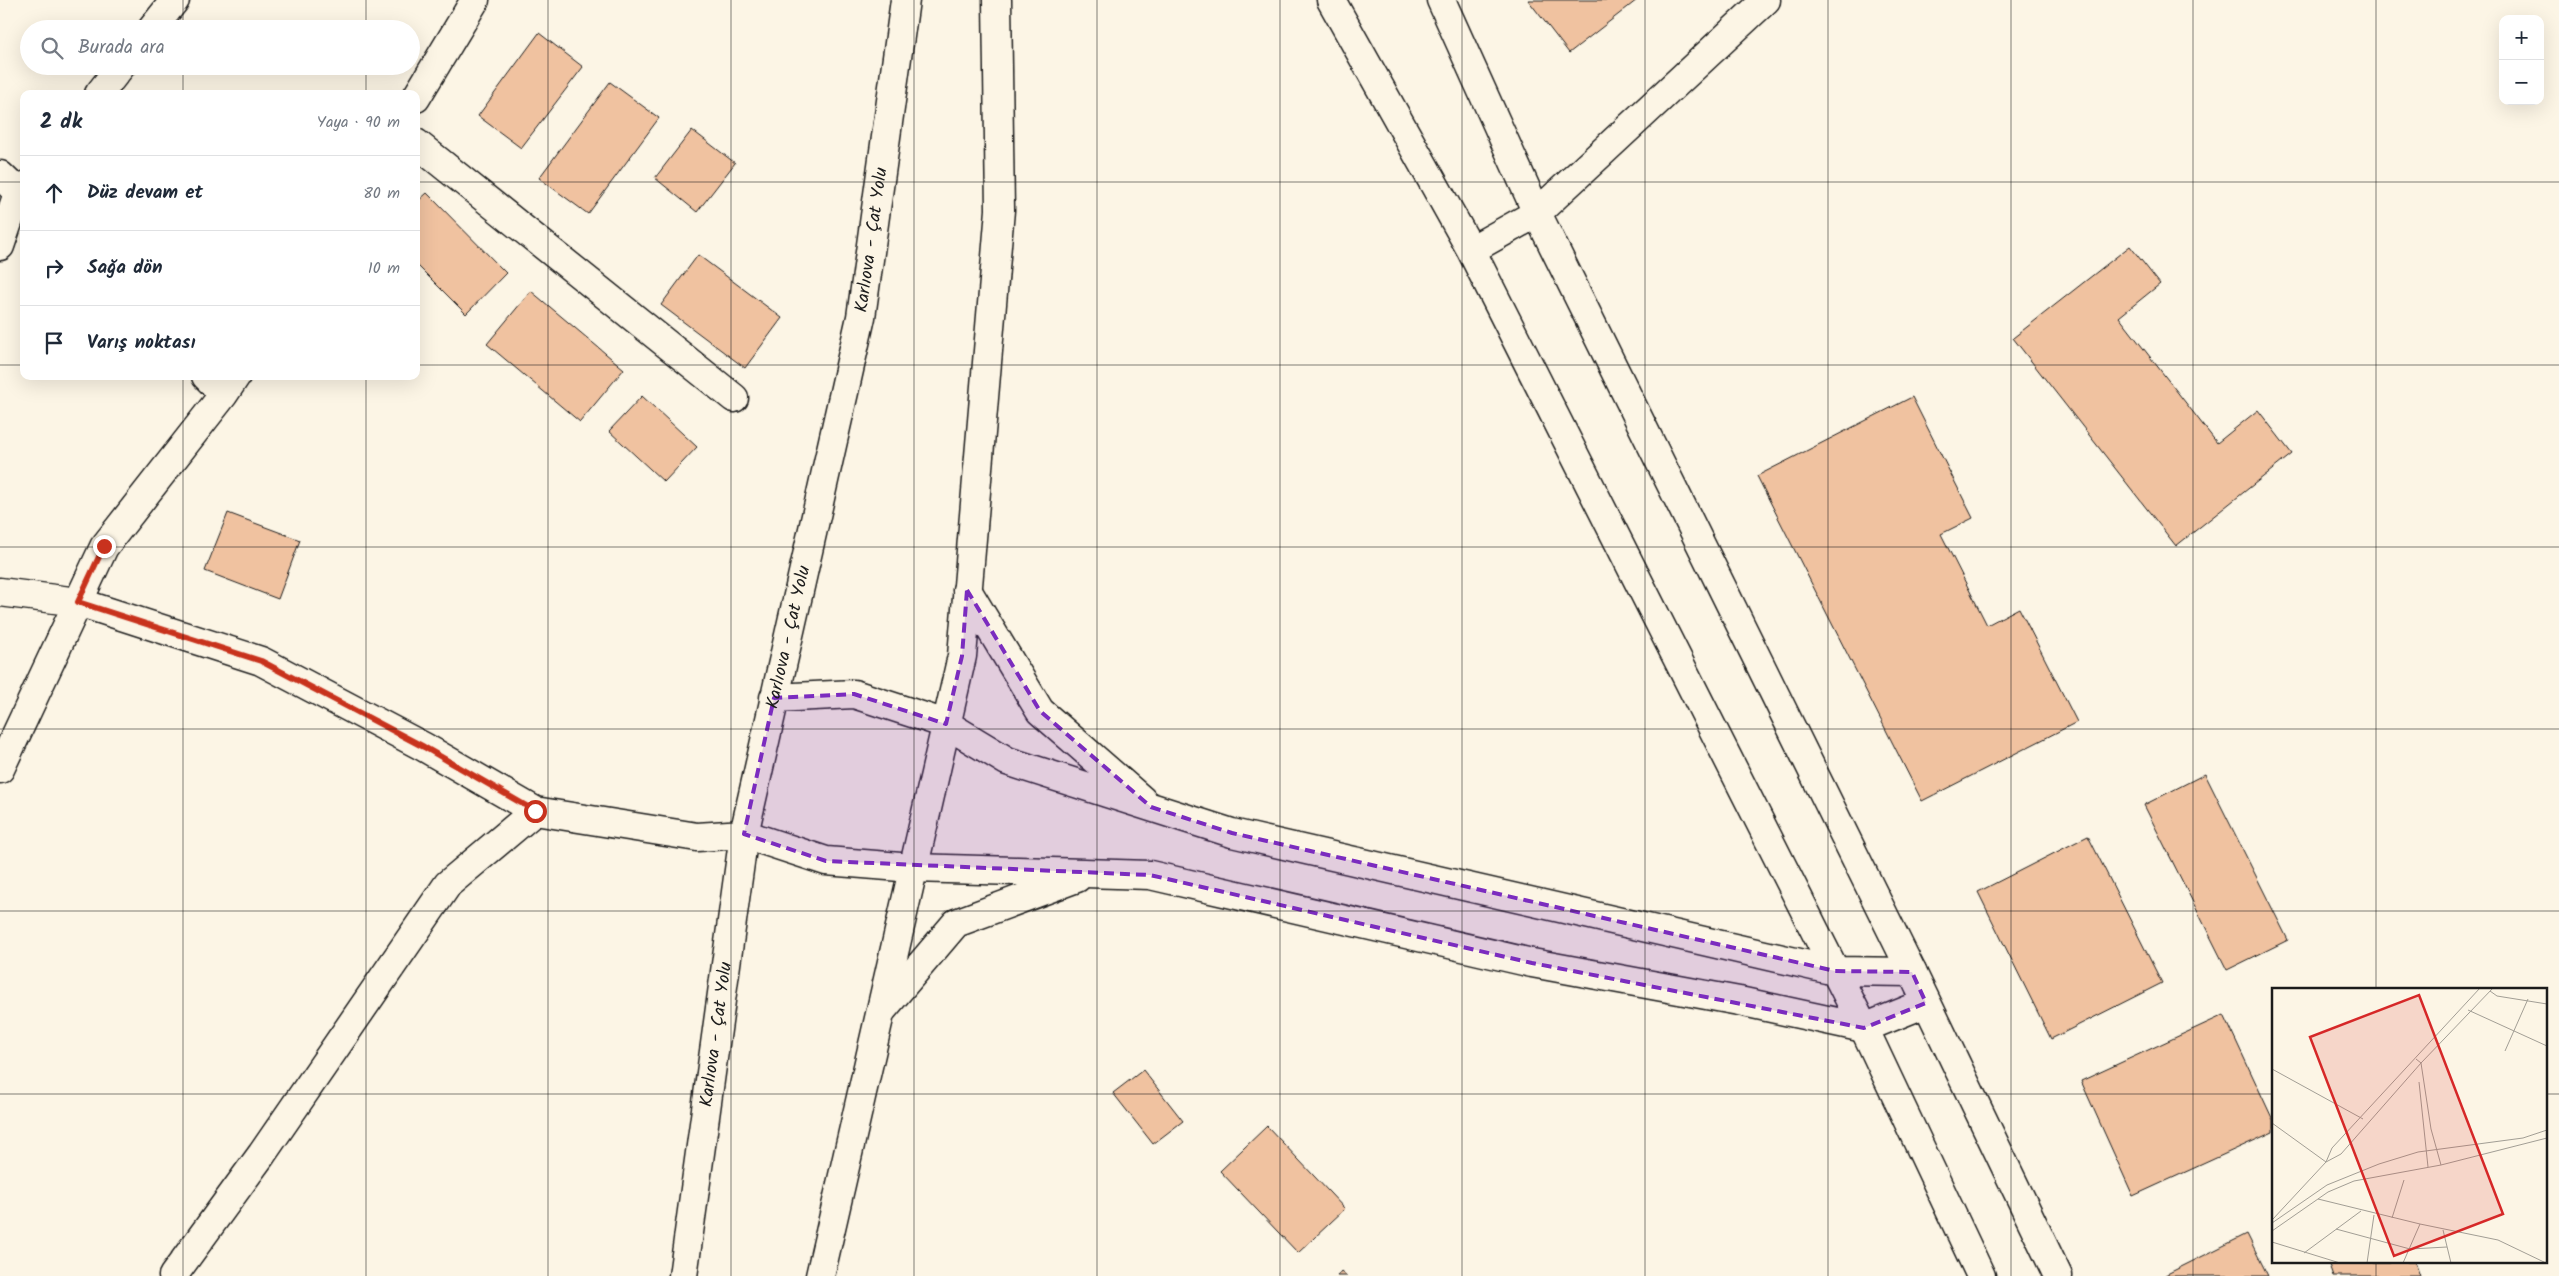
<!DOCTYPE html>
<html lang="tr">
<meta charset="utf-8">
<style>
:root{--surface:#fff;--page:#f2f2f3;--text:#1f2937;--muted:#747a83;--line:#e0e1e3}
body{margin:0;font-family:Kalam,sans-serif;background:var(--page);color:var(--text)}
.controls{position:absolute;right:15px;top:15px;display:grid;overflow:hidden;border-radius:10px;box-shadow:0 5px 20px #0002}
.controls button{width:45px;height:45px;display:grid;place-items:center;padding:0;border:0;border-bottom:1px solid var(--line);background:var(--surface);color:var(--text);font:25px sans-serif}
.stop{position:absolute;width:15px;height:15px;margin:-11px;border:4px solid #c8321e;border-radius:50%;background:#fff}
.stop.end{background:#c8321e;border-color:#fff;box-shadow:0 1px 5px #0008}
.list{margin:0;padding:0;list-style:none}
h2{display:flex;justify-content:space-between;align-items:center;height:65px;margin:0;padding:0 20px;font-size:21px}
h2 small{font-size:16px;font-weight:400;color:var(--muted)}
.list li{display:grid;grid-template-columns:32px 1fr auto;gap:15px;align-items:center;box-sizing:border-box;height:75px;padding:0 20px;border-top:1px solid var(--line)}
.list b{display:block;font-size:19px;white-space:nowrap}
.list em{font-size:16px;font-style:normal;color:var(--muted)}
.icon{flex:none;width:28px;height:28px;fill:none;stroke:currentColor;stroke-width:2;stroke-linecap:round;stroke-linejoin:round}
.map{position:relative;flex:none;width:2559px;height:1276px;overflow:hidden}
.search{position:absolute;background:var(--surface);box-shadow:0 5px 20px #0002;left:20px;top:20px;width:400px;height:55px;display:flex;align-items:center;gap:12px;box-sizing:border-box;padding:0 18px;border-radius:28px;color:var(--muted);font-size:19px}
.panel{position:absolute;background:var(--surface);box-shadow:0 5px 20px #0002;left:20px;top:90px;width:400px;height:290px;border-radius:10px}
.map>svg:first-child{display:block}
</style>
<div class="map">
<svg width="2559" height="1276" viewBox="0 0 2559 1276">
<rect width="100%" height="100%" fill="#fcf5e5"/>
<filter id="ink" filterUnits="userSpaceOnUse"><feTurbulence type="fractalNoise" baseFrequency=".02" numOctaves="2"/><feDisplacementMap in="SourceGraphic" scale="10" xChannelSelector="R" yChannelSelector="G"/><feConvolveMatrix kernelMatrix="1 2 1 2 8 2 1 2 1" color-interpolation-filters="sRGB"/></filter>
<g filter="url(#ink)">
<path fill="#f0c2a0" stroke="#1c1c1c" d="M1528,0H1637L1569,53Z
M539,33L583,67L521,148L478,116Z
M610,82L659,118L588,214L539,178Z
M692,130L735,163L697,212L655,178Z
M427,193L506,273L466,314L416,264V203Z
M2130,246L2160,284L2119,317L2217,443L2258,410L2292,454L2176,546L2013,338Z
M698,255L782,318L745,368L661,305Z
M531,291L624,369L580,422L487,344Z
M642,396L697,447L664,482L609,431Z
M1912,397L1973,518L1941,534L1987,625L2019,608L2077,722L1922,801L1757,476Z
M228,513L300,540L278,599L205,571Z
M2205,774L2288,940L2227,970L2144,805Z
M2088,836L2162,983L2051,1039L1978,892Z
M2224,1015L2273,1120V1132L2133,1196L2081,1081Z
M1143,1070L1183,1121L1153,1144L1113,1093Z
M1267,1126L1345,1209L1298,1253L1220,1171Z
M2247,1234L2268,1276H2166L2165,1275Z
M2328,1262H2415L2420,1276H2333Z
M1341,1271L1347,1276H1337Z"/>
<g fill="none" stroke-linecap="round" stroke-linejoin="round">
<g stroke="#1c1c1c" stroke-width="31">
<path id="minor" d="M1331,0L1471,250L1864,1028L1981,1276
M1441,0L1537,213L1912,972L2058,1276
M152,29L175,0
M99,94L121,66
M416,98L475,0
M416,143L734,398
M0,175L24,198
M0,246L18,193L24,186
M1471,250L1537,213L1766,0
M206,376L224,394L236,376
M0,592L78,602L261,661L424,747L535,811
M0,769L104,547L224,394
M173,1276L262,1154L448,884L535,811L697,837L744,834"/>
</g>
<g stroke="#1c1c1c" stroke-width="31">
<g id="highway">
<path d="M967,590L1040,711L1142,800"/>
<path d="M774,698L854,694L946,724L1007,761L1232,833L1835,971L1912,972"/>
<path d="M744,834L826,861L913,868L1150,875L1532,963L1739,1001L1864,1028L1926,1003"/>
<path d="M883,1009L956,923L1077,878"/>
<path id="s1" d="M683,1276L744,834L861,317L905,0"/>
<path d="M820,1276L962,656L1000,210L997,0"/>
</g>
</g>
<use href="#minor" stroke="#fcf5e5" stroke-width="28"/>
<use href="#highway" stroke="#fcf5e5" stroke-width="28"/>
</g>
</g>
<g fill="none" stroke-linecap="round" stroke-linejoin="round" filter="url(#ink)">
<path stroke="#c8321e" stroke-width="6" d="M104,546L78,602L261,661L424,747L535,811"/>
</g>
<path fill="#7b2cbf" fill-opacity="0.2" stroke="#7b2cbf" stroke-width="4" stroke-dasharray="10 6" stroke-linejoin="round" d="M967,590L1040,711L1151,807L1232,833L1835,971L1912,972L1926,1003L1864,1028L1532,963L1150,875L826,861L744,834L774,698L854,694L946,724L962,656Z"/>
<path fill="none" stroke="#1c1c1c" stroke-width="1" stroke-opacity="0.55" d="M183,0V29M366,0V29M548,0V1276M731,0V1276M914,0V1276M1097,0V1276M1280,0V1276M1462,0V1276M1645,0V1276M1828,0V1276M2011,0V1276M2193,0V1276M2376,0V990M183,66V94M366,66V94M0,182H24M416,182H2559M0,365H24M416,365H2559M183,376V1276M366,376V1276M0,547H2559M0,729H2559M0,911H2559M0,1094H2273M2545,1094H2559M2376,1262V1276"/>
<g text-anchor="middle" dominant-baseline="central" stroke-width="4" stroke-linejoin="round" paint-order="stroke">
<g font-size="18" fill="#1c1c1c" stroke="#fcf5e5">
<text stroke="none"><textPath href="#s1" startOffset="1054">Karlıova - Çat Yolu</textPath></text>
<text stroke="none"><textPath href="#s1" startOffset="648">Karlıova - Çat Yolu</textPath></text>
<text stroke="none"><textPath href="#s1" startOffset="244">Karlıova - Çat Yolu</textPath></text>
</g>
</g>
<g transform="translate(2272 988)">
<rect width="275" height="275" fill="#fcf5e5"/>
<path fill="none" stroke="#a29e95" stroke-width="1" d="M218,3L225,8L275,16M196,22L275,58M233,63L256,11M144,71L149,75L159,141L169,177M0,81L91,131M147,94L156,179M0,135L54,174M54,174L60,160L208,0M46,211L148,236L131,275M120,230L132,192M1,231L54,174L69,166L149,75L221,0M0,235L55,197L107,176L146,164L251,150L275,142M148,236L226,252L274,275M64,241L138,261L175,259M171,242L179,275M0,243L56,204L82,193L169,177L275,150M0,254L68,275M32,265L89,223M95,275L102,227"/>
<path fill="#d62828" fill-opacity="0.15" stroke="#d62828" stroke-width="2.5" d="M147,7L231,226L122,268L38,49Z"/>
<rect width="275" height="275" fill="none" stroke="#1c1c1c" stroke-width="2.5"/>
</g>
</svg>
<div class="controls">
<button>+</button>
<button>−</button>
</div>
<div class="stop" style="left:535px;top:811px"></div>
<div class="stop end" style="left:104px;top:546px"></div>
<div class="search"><svg class="icon" aria-label="search" viewBox="0 0 24 24"><circle cx="10" cy="10" r="6"/><path d="M15 15l6 6"/></svg>Burada ara</div>
<section class="panel">
<h2>2 dk<small>Yaya · 90 m</small></h2>
<ul class="list">
<li><svg class="icon" aria-label="ahead" viewBox="0 0 24 24"><path d="M12 20V5M6 11l6-6 6 6"/></svg><div><b>Düz devam et</b></div><em>80 m</em></li>
<li><svg class="icon" aria-label="right" viewBox="0 0 24 24"><path d="M7 20v-9h11M14 6l5 5-5 5"/></svg><div><b>Sağa dön</b></div><em>10 m</em></li>
<li><svg class="icon" aria-label="arrive" viewBox="0 0 24 24"><path d="M6 21V4h12l-3 4 3 4H6"/></svg><div><b>Varış noktası</b></div></li>
</ul>
</section>
</div>
